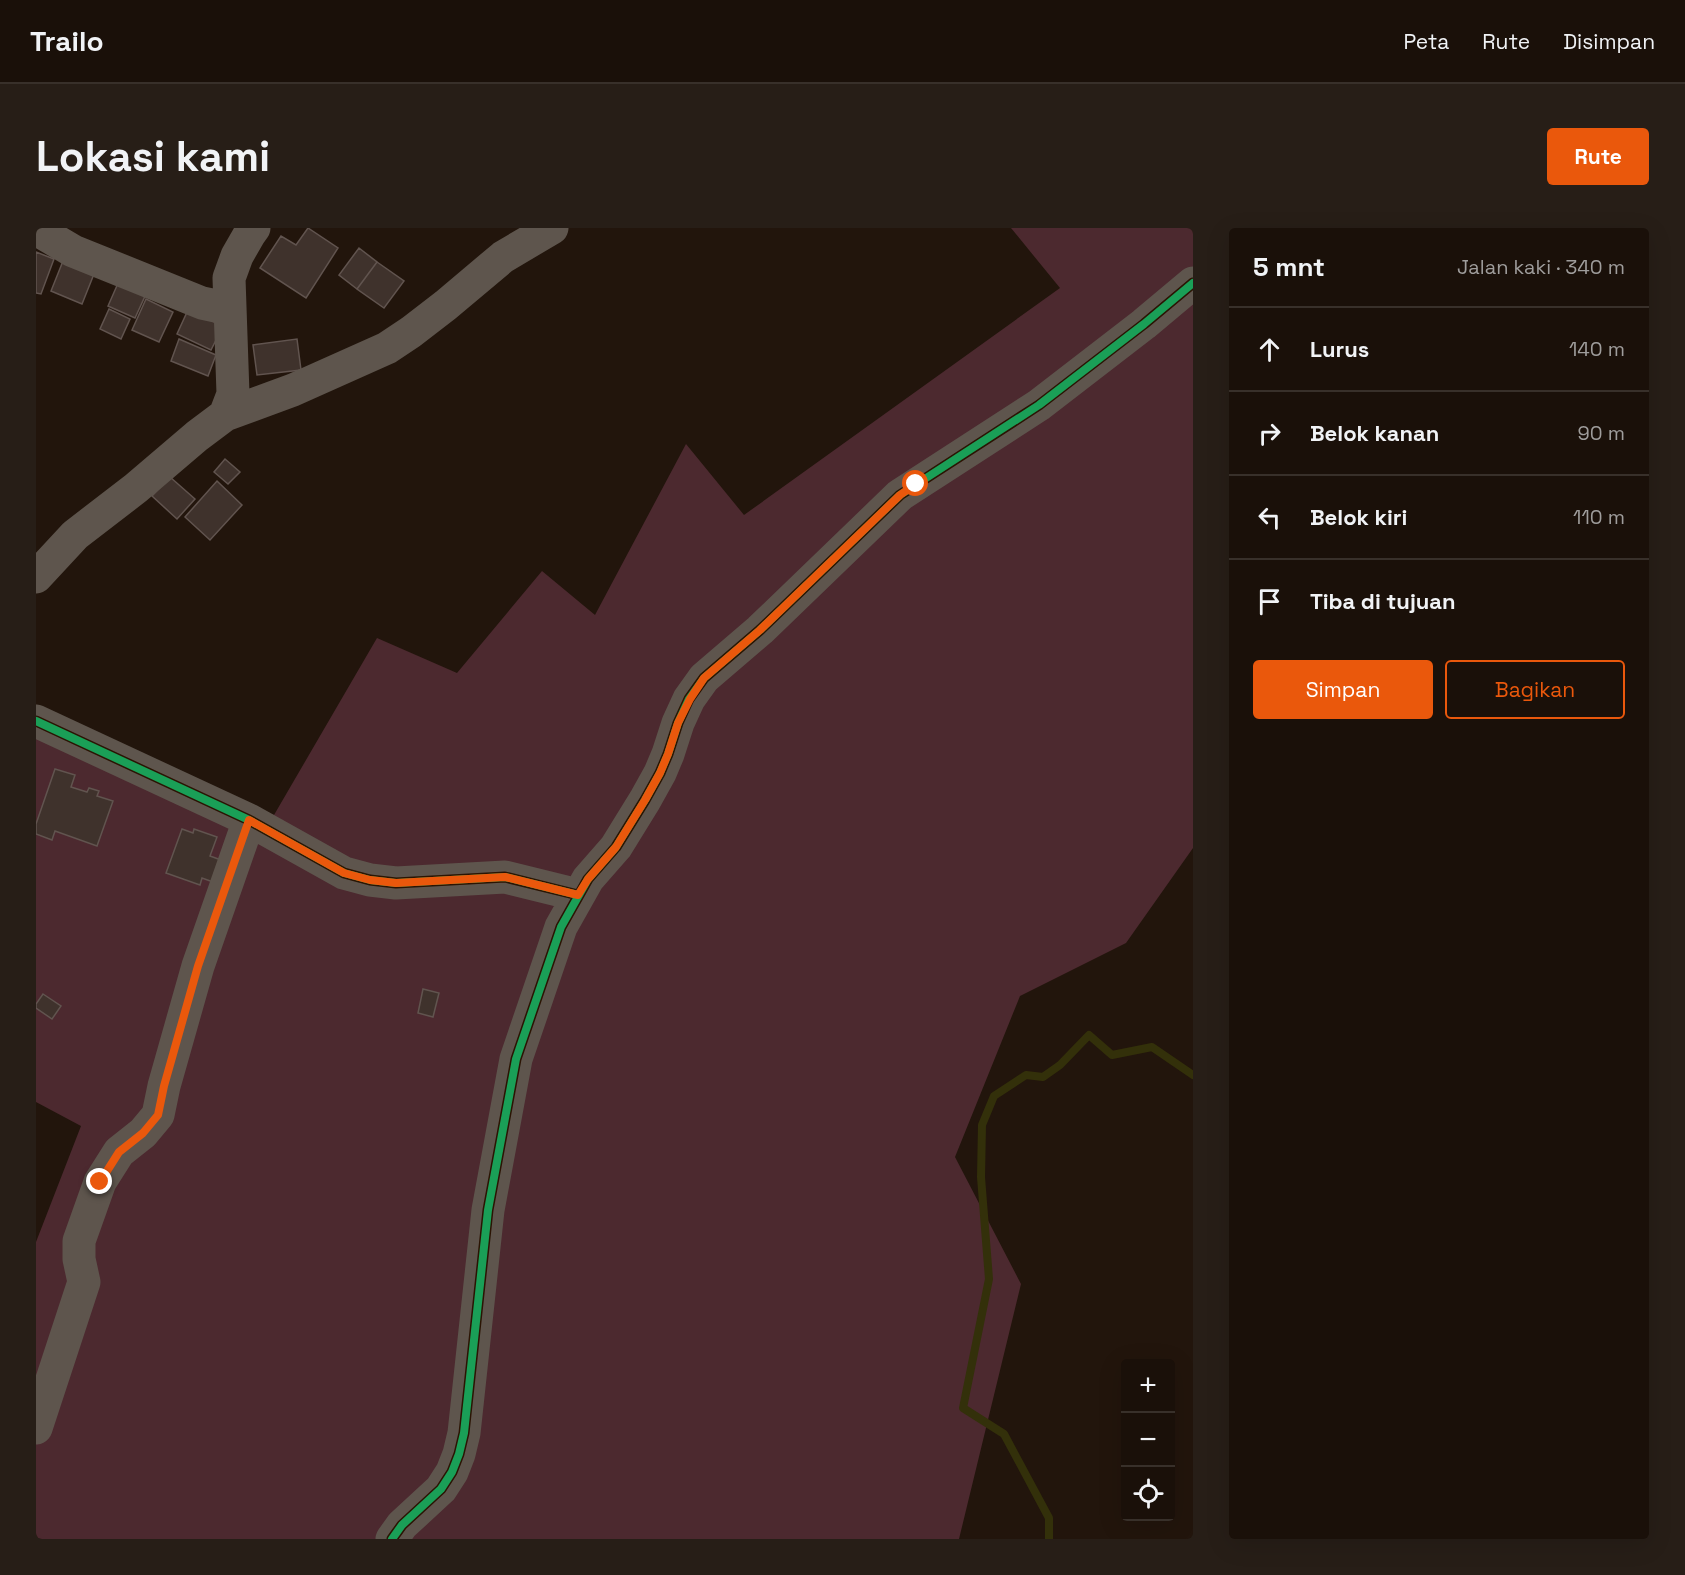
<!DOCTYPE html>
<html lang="id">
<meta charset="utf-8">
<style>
:root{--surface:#1a1009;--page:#271e17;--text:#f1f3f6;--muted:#9f9d9c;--line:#38302a;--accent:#ea580c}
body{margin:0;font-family:"Space Grotesk",sans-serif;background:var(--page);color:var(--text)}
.controls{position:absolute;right:18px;bottom:18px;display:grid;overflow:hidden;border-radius:6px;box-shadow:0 6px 24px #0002}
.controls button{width:54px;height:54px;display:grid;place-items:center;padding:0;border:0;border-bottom:2px solid var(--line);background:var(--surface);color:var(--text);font:30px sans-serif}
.stop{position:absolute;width:18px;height:18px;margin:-14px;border:4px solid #ea580c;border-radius:50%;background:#fff}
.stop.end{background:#ea580c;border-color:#fff;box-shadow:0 2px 6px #0008}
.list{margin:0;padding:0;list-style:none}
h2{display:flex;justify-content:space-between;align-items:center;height:78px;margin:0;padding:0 24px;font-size:26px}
h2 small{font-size:20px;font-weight:400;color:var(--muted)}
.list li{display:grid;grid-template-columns:39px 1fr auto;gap:18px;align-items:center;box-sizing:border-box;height:84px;padding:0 24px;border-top:2px solid var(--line)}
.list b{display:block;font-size:22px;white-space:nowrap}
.list em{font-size:20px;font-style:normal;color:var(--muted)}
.actions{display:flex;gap:12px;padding:18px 24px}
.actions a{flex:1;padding:14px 0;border:2px solid var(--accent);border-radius:6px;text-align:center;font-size:21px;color:var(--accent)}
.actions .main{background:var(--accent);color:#fff}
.icon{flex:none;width:33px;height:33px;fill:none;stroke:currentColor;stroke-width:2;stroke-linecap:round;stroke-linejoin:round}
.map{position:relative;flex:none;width:1157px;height:1311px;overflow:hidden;border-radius:6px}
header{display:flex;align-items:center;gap:36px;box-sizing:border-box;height:84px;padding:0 30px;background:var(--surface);border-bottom:2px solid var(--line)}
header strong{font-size:28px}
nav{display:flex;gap:33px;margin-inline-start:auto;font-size:21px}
.intro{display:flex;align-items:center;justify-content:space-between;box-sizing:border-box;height:144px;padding:0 36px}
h1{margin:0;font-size:42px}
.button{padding:15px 27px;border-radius:6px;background:var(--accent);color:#fff;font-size:21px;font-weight:700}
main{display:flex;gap:36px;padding:0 36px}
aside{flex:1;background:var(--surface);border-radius:6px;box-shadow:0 6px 24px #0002}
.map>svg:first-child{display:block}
</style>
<header>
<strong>Trailo</strong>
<nav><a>Peta</a><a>Rute</a><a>Disimpan</a></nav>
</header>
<div class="intro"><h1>Lokasi kami</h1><a class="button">Rute</a></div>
<main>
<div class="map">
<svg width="1157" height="1311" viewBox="0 0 1157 1311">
<rect width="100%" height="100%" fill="#22150c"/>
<path fill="#4c292f" d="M975,0H1157V620L1090,715L984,768L919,929L985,1056L923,1311H0V1014L45,898L0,874V483L238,587L341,410L421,445L506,343L559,387L650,216L708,287L1024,60Z"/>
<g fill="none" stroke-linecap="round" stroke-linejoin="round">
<path stroke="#33300a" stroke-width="8" d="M1013,1311V1290L968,1206L927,1180L953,1051L945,949L946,897L958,868L990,847L1007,849L1024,837L1053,807L1076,827L1116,819L1157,847"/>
</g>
<path fill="#3f322c" stroke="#61544f" stroke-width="1.5" d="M272,0L302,20L270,70L224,40L245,8L260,17Z
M323,20L341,34L321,61L303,47Z
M0,24L18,31L5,66L0,65Z
M29,28L60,41L46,76L15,63Z
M341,34L368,53L348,80L321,61Z
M83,53L110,66L99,90L72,78Z
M110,71L137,84L123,114L96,102Z
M73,81L94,91L85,111L64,101Z
M152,82L187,98L175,122L141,106Z
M143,111L180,127L172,148L135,133Z
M261,111L265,142L221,147L217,117Z
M189,231L204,244L192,256L178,244Z
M134,249L159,271L141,291L116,268Z
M181,253L206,277L174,312L149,289Z
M19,541L39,547L35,559L51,564L53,560L63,563L61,568L77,573L61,618L19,603L16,612L0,606V596Z
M146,601L157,605L158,601L181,609L174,628L185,632L177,654L166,650L164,657L130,645Z
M387,761L403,765L397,789L382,785Z
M7,766L25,778L16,791L0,780V776Z"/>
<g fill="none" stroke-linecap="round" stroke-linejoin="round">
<path stroke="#5e554d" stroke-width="33" d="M0,1L37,23L166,75L194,81
M189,187L257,162L351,120L375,104L410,77L467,29L516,0
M0,349L39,307L100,260L161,208L189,187L197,166L193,50L201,28L213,7L218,0
M0,493L213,592L308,645L334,652L360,655L469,649L542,667
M0,1200L48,1054L43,1031V1013L64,954L83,924L107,905L122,887L128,858L162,738L213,592
M356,1311L366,1297L405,1261L416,1244L423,1226L428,1205L452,982L480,831L525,699L552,651L580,619L609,572L624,545L632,526L642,495L653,471L668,450L724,402L864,267L1003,177L1108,96L1157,55"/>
<g stroke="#2b1403" stroke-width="11">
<path id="cycleway" d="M0,493L213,592L308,645L334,652L360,655L469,649L542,667
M356,1311L366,1297L405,1261L416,1244L423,1226L428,1205L452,982L480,831L525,699L552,651L580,619L609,572L624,545L632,526L642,495L653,471L668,450L724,402L864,267L1003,177L1108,96L1157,55"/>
</g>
<use href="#cycleway" stroke="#1a9f57" stroke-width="8"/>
</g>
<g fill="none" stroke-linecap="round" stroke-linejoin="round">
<path stroke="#ea580c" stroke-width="8" d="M64,954L83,924L107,905L122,887L128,858L162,738L213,592L308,645L334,652L360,655L469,649L542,667L552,651L580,619L609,572L624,545L632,526L642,495L654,471L668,450L724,402L864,267L880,256"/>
</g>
</svg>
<div class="controls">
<button>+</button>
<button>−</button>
<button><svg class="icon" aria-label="locate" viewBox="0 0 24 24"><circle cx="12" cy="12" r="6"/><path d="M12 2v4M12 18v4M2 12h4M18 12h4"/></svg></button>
</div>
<div class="stop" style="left:880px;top:256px"></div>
<div class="stop end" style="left:64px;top:954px"></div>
</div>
<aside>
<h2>5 mnt<small>Jalan kaki · 340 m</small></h2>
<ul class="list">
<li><svg class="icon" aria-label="ahead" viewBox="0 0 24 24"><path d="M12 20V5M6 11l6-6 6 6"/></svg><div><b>Lurus</b></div><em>140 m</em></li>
<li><svg class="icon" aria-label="right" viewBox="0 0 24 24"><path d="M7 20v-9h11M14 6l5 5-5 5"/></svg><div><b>Belok kanan</b></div><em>90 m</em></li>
<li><svg class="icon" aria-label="left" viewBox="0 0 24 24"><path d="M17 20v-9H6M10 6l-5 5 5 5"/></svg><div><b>Belok kiri</b></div><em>110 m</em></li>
<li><svg class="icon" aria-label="arrive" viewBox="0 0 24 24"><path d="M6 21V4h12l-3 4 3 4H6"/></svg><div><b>Tiba di tujuan</b></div></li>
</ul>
<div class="actions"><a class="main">Simpan</a><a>Bagikan</a></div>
</aside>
</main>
